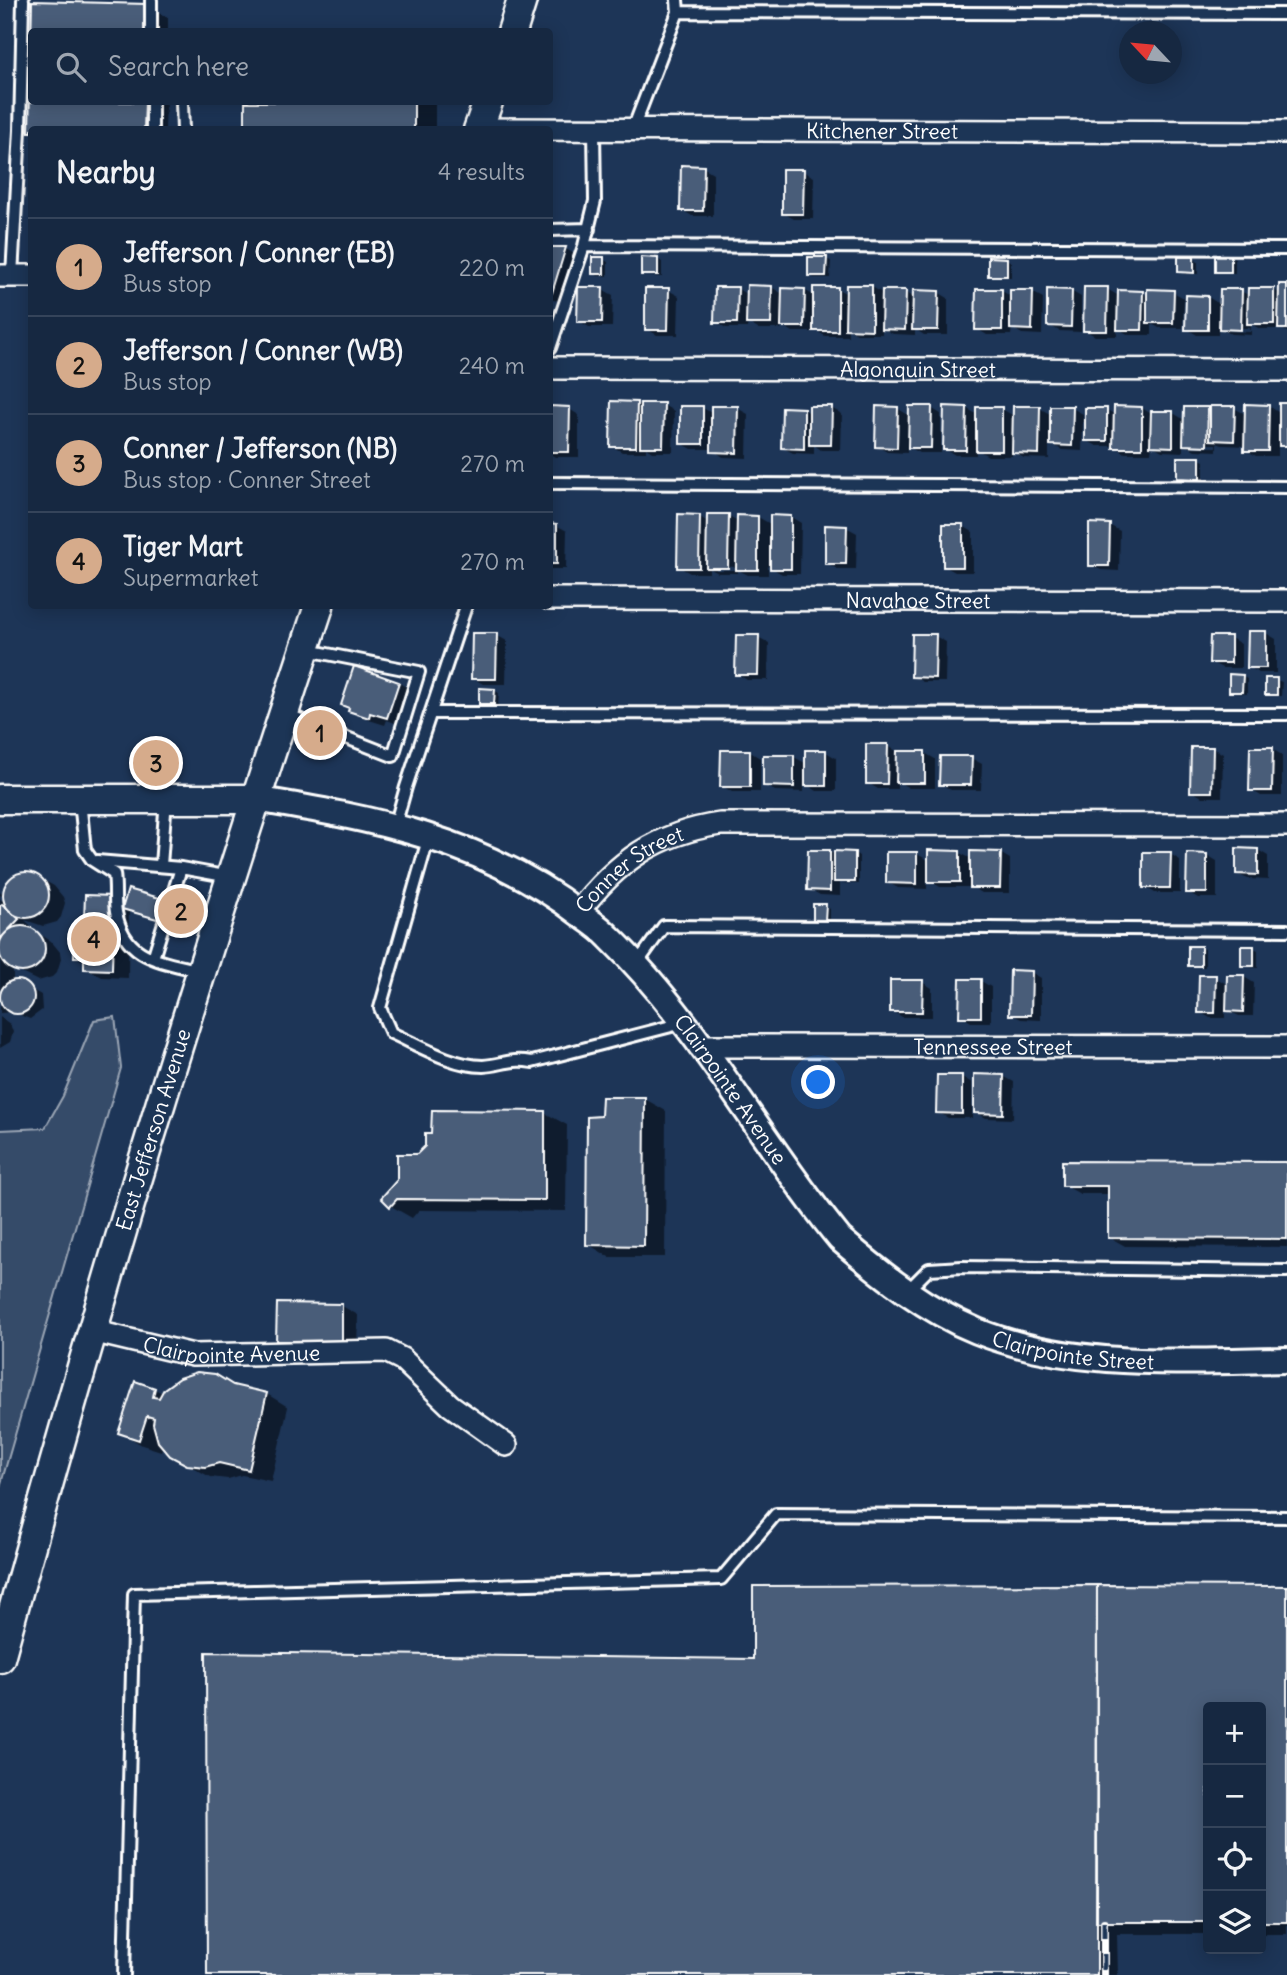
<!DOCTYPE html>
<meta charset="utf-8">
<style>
:root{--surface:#162841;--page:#1f3048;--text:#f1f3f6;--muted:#9ea6b1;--line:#35445a;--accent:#d6ab8b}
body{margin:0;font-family:Delius,sans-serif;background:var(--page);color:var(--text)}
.controls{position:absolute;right:21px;bottom:21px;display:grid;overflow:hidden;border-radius:7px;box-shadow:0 4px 18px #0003}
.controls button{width:63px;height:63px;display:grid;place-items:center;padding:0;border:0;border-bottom:2px solid var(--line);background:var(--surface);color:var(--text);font:35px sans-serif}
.compass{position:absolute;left:1119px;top:21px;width:63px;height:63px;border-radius:50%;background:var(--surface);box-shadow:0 4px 18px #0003;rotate:296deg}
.you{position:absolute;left:819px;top:1083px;width:24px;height:24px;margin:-18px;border:5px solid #fff;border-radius:50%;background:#1a73e8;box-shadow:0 0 0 10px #1a73e833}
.badge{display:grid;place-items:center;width:46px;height:46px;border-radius:50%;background:var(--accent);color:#111;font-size:23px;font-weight:700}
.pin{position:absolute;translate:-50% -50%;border:4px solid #fff;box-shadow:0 2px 7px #0006}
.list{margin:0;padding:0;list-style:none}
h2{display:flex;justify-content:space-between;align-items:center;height:91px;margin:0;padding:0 28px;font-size:30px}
h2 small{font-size:23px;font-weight:400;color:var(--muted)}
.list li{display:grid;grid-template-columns:46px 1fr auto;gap:21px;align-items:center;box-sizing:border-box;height:98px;padding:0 28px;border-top:2px solid var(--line)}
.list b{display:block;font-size:26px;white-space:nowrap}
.list p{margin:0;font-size:23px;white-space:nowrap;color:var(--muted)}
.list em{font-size:23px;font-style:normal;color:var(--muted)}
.icon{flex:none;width:38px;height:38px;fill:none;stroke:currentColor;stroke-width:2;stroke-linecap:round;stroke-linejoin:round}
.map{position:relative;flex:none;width:1287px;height:1975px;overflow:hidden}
.search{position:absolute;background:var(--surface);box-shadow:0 4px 18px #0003;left:28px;top:28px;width:525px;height:77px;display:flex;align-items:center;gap:18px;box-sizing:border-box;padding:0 24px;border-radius:7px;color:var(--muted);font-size:26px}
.panel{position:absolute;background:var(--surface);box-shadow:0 4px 18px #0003;left:28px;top:126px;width:525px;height:483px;border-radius:7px}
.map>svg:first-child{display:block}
</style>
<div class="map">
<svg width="1287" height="1975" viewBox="0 0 1287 1975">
<rect width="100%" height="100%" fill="#1d3557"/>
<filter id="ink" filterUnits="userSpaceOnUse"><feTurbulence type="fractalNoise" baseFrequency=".0143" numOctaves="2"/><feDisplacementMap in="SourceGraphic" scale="14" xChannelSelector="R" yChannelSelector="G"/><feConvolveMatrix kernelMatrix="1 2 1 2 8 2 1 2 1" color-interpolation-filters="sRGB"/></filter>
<g filter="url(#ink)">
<path fill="#364b69" stroke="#9aa5b4" stroke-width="2" d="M115,1017L121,1068L0,1487V1130L45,1128L63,1096L94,1020Z"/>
<path fill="#0007" fill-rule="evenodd" d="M146,5L168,18V32H33Z
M32,102H166L165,130H32Z
M247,102H435V130H247Z
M703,167L713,173V216H692L682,210Z
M803,171L814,177L813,219H794L783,213Z
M550,249H566L581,258L568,301L550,300Z
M1230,257L1235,259V273H1222L1217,271Z
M603,259L608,262V276H598L594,273Z
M658,259L662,262V277L647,276L643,274Z
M826,259L831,261L830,278H814L809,275Z
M1007,259L1011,262V277H994L990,275Z
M1194,259L1198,262V274H1185L1180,271Z
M1287,286V332L1282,329H1260L1251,324V335L1231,334L1218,327V335H1197L1187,329L1208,297L1221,305L1241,291L1250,296L1274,290L1281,294ZM1229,328H1250V332L1229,331Z
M771,287L783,294L804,290L815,296L838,289L847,294L872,287L884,294L905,292L915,298L938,292L948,298V335H924L915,329V335L893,334L882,328V334H857L848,329V336H825L814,329V332H793L781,325V329H758L748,323L747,328H726L716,322L738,289L748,295Z
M602,289L613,295L612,327H589L579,321Z
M1107,289L1119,296L1142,293L1149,296L1173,292L1184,298L1183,328H1159L1152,324V335H1129L1117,328V336H1095L1085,330Z
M668,290L679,296L678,335H657L647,329Z
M1002,291L1012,297L1032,292L1043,298L1042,335L1022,334L1012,328L1011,335H987L977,329Z
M1071,291L1081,297V332L1059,331L1049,325Z
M637,403L642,406L663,405L674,411L673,452H652L646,448V452H622L612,446Z
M1287,405V448L1278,443V456H1256L1246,450V446L1222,445L1217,443V451L1195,450L1183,443V452L1162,451L1152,445L1151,453H1125L1115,446H1097L1086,440L1107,410L1116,415L1142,408L1153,415L1173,413L1185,420L1207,409L1212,412L1234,408L1247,415L1269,406L1281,414ZM1193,444H1216V447H1193Z
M550,408L569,409L579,415V457H555L550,454Z
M703,408L713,414L737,408L748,414L747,458L723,457L712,449H692L681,443Z
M831,408L842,414L841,450H821L814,445V454L793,453L783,448L804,409L811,414Z
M897,408L910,416L931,408L941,414V453H920L907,446V453L887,452L877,446Z
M966,408L978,415V409H1002L1014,416L1039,408L1052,415L1072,408L1083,414L1082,451L1062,450L1049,443V459L1024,458L1012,451V456H988L976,449V455H955L945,449Z
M1200,459L1204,461V480H1183L1179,478Z
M729,516L738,521V517H758L772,525L791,517L801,523L800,574H782L768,566V575H748L738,570V573H718L709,568V573H690L679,567L700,517L708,522ZM716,566L737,567V570H716Z
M550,525H556L567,531L566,569H550Z
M1109,525L1120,531L1119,571L1101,570L1090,565Z
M963,526L973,532V572H955L944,566Z
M846,527L857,533L856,569H837L827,563Z
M1266,633L1276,639V673H1259L1249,667Z
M496,635L507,641L506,684H483L473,678Z
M935,636L946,642L945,682H923L913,676Z
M758,637L769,643L768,680H747L737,674Z
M1231,638L1241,644V668H1222L1211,662Z
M355,668L399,683L415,692L403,726L387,720L385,725L366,719L350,710Z
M1242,676L1247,679V694L1235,693L1231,691Z
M1277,680L1282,682L1281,696H1271L1266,694Z
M494,690L499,693L498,706L485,705L481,703Z
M888,746L898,752L925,753L935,759V788H909L897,781V789H878L868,783Z
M1213,748L1223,754L1222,797H1202L1192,791Z
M1272,749L1282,755V796H1261L1251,790Z
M750,752L760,758V792H732L722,786Z
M826,752L836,758V791H817L804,783V792L775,791L764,785L794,757L807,764Z
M971,758L982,764L981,790H951L941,784Z
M1258,850L1268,856V880L1248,879L1237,874Z
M810,852H830L836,855L855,853L859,856V884L840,883V896L820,895L809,889Z
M960,853L972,859L1000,853L1010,859V893H982L972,887H940L927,879V889L898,888L887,882L917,854L930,861Z
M1170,854L1180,860V893H1155L1145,887Z
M1207,855L1217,861V898H1198L1188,892Z
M24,874L38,877L54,886L63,897L65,903L61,917L57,922L43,926L25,920L38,933L51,941L60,952L61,959L57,972L52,977L38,981L13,969V983L17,981L41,995L42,1010L30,1019L12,1012L0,1013V899L6,902V898L0,895V892L6,898L7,885L12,879Z
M113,898L168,923L129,911L128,978L102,977L86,968V962L76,956L86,924Z
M825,906L830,909V923H819L815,920Z
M1201,947L1205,950V967H1194L1190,965Z
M1254,948L1258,950V968L1247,967L1243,965Z
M1031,972L1041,978V1020L1021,1019L1011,1014Z
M1215,977L1228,985L1244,977L1254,983L1253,1016H1239L1225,1009V1018H1210L1200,1012Z
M981,981L991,987V1022H971L961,1016Z
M922,982L932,988V1017H902L892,1011Z
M0,1017L10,1024L13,1032L10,1042L0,1048Z
M1003,1076L1014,1082L1013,1119L986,1118L975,1112Z
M962,1077L972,1083V1118H948L938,1112Z
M645,1099L666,1111L665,1257H609L588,1244L603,1118Z
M545,1113L567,1125L566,1211L419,1210L412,1218L391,1206L418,1156L433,1136Z
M1287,1164V1247L1125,1246L1109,1237V1194H1080L1064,1185Z
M342,1306L358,1315L357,1350L294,1349L278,1340Z
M234,1387L267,1394L288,1407L271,1481L242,1475L228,1479L210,1477L171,1455L163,1445L161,1451L142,1445L120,1432L155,1389L164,1394Z
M1287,1589V1934H1261V1707H1208V1934H1117L1118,1975H209L754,1661Z"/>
<path fill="#4a5d79" stroke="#fff" stroke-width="2" d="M32,1L147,4L146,32H32V102H145L144,130H32V132H29Z
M245,102H414V130H245Z
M681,165L704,166L703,211H680Z
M782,169H804L803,214H782Z
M550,247H566L552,293H550Z
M1215,255H1231V272H1215Z
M592,257H604V274H592Z
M641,257L658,258V275H641Z
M808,257H827L826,276H808Z
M988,257L1007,258V276H988Z
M1178,257H1194V273L1178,272Z
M1279,284H1287V329H1278Z
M747,285L772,286L771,324H746Z
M846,285H872V330L845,329Z
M578,287H603L602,322H577Z
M715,287H738L737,323H714Z
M813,287H838V331H813Z
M1084,287H1108L1107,331H1083Z
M645,288H669L668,330H645Z
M782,288L805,289L804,327H781Z
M1248,288H1274V324H1247Z
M976,289H1002V330H975Z
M1047,289L1072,290L1071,327L1047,326Z
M1147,289L1174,290L1173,323H1147Z
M1220,289H1242L1241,330L1219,329Z
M882,290H906L905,330L881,329Z
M913,290L939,291L938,330H912Z
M1010,290H1033L1032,330L1010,329Z
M1118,290L1143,291L1142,330H1117Z
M1186,295L1208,296V330H1185Z
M611,401L637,402L636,447H610Z
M640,403H664L663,447H640Z
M1279,403H1287V446H1279Z
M1245,404L1269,405L1268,451H1244Z
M550,406L570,407L569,452H550Z
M680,406H703V444H680Z
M711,406H738L737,453L711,452Z
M809,406H832L831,445H809Z
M876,406L898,407L897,448L875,447Z
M909,406H932L931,448H908Z
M944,406L967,407L966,450H943Z
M1013,406H1040L1039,454L1012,453Z
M1050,406H1073L1072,446L1050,445Z
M1114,406L1142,407V448H1113Z
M1210,406H1235L1234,441L1210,440Z
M782,407L804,408V449L781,448Z
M976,407H1002V451H976Z
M1184,407H1208L1207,446L1183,445Z
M1085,408H1107V441H1085Z
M1151,411H1173V447L1150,446Z
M1177,457H1200V479L1177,478Z
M678,514L700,515L699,568H677Z
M707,514H729L728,568H706Z
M737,515L758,516V570H736Z
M770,515L791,516V569H770Z
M550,523L557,524V564H550Z
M1089,523L1110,524L1109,566H1089Z
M943,524H963V567H943Z
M825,525L847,526L846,564H825Z
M1248,631H1266V668H1247Z
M472,633H497L496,679H471Z
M912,634H936L935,678L911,677Z
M736,635H759L758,675H735Z
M1210,636H1231V663H1209Z
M354,666L399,682L387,718L370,713L369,718L348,711L349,708L341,705Z
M1229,674L1243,675L1242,692H1229Z
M1265,678H1277V695H1265Z
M479,688L495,689L494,704H479Z
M866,744H888L887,784H866Z
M1191,747H1213L1212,792H1190Z
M1250,747H1273L1272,791H1249Z
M721,750H750V787H720Z
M805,750H826V786H805Z
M897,751H925V783H896Z
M763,755H794V787L763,786Z
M940,756H972L971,785H939Z
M1236,848L1258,849V875L1236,874Z
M808,850H830V891L807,890Z
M928,850L960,851V882H928Z
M834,851L855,852V882H834Z
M970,851L1001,852L1000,888H970Z
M886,852H917V884L886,883Z
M1143,852H1171L1170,888H1143Z
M1187,853L1207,854V893H1186Z
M3 895a23 23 0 1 1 46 0a23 23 0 1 1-46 0Z
M128,889L170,901L164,921L122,909Z
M85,895L114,896L112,970L84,969V957H74L75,922H84Z
M2,904L19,919L0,939V906Z
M813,904H826L825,921H813Z
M-1 949a23 23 0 1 1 46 0a23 23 0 1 1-46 0Z
M1188,946H1201V966H1188Z
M1241,946H1254V966H1241Z
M1010,970L1032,971L1031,1015H1009Z
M1199,975H1216L1215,1013H1198Z
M1227,975H1244L1243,1012L1226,1011Z
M960,979H981V1017H959Z
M0 997a17 17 0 1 1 34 0a17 17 0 1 1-34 0Z
M890,980H923L922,1012H890Z
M974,1074L1004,1075L1003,1114L974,1113Z
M937,1075H962V1114L936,1113Z
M602,1097H645L644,1246L586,1245L587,1117L601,1116Z
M432,1110L545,1111V1200L397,1199L390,1207L381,1198L397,1180V1154H417L425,1146V1134H431Z
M1062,1161L1287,1162V1239L1108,1238V1186H1062Z
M277,1303L342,1304V1341H276Z
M197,1372L215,1374L233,1385L267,1393L249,1470L219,1463L205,1467L187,1465L170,1456L158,1442L153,1424L154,1418L147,1416L139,1440L118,1433L135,1381L155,1388L153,1397L159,1398L164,1389L179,1378Z
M1097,1585L1287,1586V1922H1261V1707H1208V1922H1096Z
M1097,1585V1975H207L206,1652L753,1659V1586Z"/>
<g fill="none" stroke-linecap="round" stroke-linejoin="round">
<g stroke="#fff" stroke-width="16">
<path id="service" d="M151,0V32
M678,12L1287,14
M152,102V130
M182,102L183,130
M633,129L678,12L677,0
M550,230L589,229
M584,246L1287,249
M12,276L20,130L23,0
M550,348L584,246L595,201L594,129
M550,483L1287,487
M283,713L393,756L419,672L307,650
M432,713L1287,714
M80,800L85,850L92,860L114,874C116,887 114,900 116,912C124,959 161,961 200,971
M395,826L406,787L466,606
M429,836L380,1008L391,1033C418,1045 452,1066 483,1066C502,1065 510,1058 532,1062L683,1023
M97,861L181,868
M161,865L166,799
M153,958L181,868L230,877
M636,965L664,926L1287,930
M907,1291L929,1269L962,1267L1287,1271
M124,1975L134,1594L721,1579L776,1514L1287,1517"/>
</g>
<g stroke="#fff" stroke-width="26">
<g id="minor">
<path id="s1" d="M478,129L1287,132"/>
<path d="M0,276H32"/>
<path id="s2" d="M550,368L1287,370"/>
<path id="s3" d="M550,599L1287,601"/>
<path id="s4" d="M578,912C616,862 657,833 720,824L1287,825"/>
<path id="s5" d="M699,1046L1287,1047"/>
<path id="s6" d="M92,1331L193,1355L386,1351L402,1359L450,1405L506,1445"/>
</g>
</g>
<g stroke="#fff" stroke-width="30">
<g id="tertiary">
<path id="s7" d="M255,799C372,818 485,840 580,914C590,921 601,928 609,937C700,1025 760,1141 840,1239C882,1275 926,1310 977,1331C1074,1370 1184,1361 1287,1360"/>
</g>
</g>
<g stroke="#fff" stroke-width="33">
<g id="secondary">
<path d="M512,32L522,0"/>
<path d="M478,130L488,102"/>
<path d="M0,799H255"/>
<path id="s8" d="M0,1658C96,1305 204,954 319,606"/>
</g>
</g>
<use href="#service" stroke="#1d3557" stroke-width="10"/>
<use href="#minor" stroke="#1d3557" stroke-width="21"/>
<use href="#tertiary" stroke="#1d3557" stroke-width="24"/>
<use href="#secondary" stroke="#1d3557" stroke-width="28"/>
<g stroke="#fff" stroke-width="8">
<path id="rail" d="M1104,1922V1975"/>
</g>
<use href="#rail" stroke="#1d3557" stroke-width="5" stroke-dasharray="16" stroke-linecap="butt"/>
</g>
</g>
<g text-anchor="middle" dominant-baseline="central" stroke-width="5" stroke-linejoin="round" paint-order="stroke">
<g font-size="21" fill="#fff" stroke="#1d3557">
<text stroke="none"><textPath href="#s1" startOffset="404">Kitchener Street</textPath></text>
<text stroke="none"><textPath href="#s2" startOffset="368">Algonquin Street</textPath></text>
<text stroke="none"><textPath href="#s3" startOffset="368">Navahoe Street</textPath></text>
<text stroke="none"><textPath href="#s4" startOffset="68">Conner Street</textPath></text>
<text stroke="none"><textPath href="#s5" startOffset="294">Tennessee Street</textPath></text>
<text stroke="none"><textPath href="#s7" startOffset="581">Clairpointe Avenue</textPath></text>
<text stroke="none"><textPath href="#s8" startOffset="550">East Jefferson Avenue</textPath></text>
<text stroke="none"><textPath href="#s7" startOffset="1031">Clairpointe Street</textPath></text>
<text stroke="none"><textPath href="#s6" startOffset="142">Clairpointe Avenue</textPath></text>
</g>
</g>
</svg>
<div class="controls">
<button>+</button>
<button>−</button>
<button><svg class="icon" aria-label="locate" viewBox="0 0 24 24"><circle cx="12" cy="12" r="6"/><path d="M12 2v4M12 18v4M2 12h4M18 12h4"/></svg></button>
<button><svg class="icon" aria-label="layers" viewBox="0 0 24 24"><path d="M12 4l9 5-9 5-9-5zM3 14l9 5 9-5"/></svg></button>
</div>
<svg class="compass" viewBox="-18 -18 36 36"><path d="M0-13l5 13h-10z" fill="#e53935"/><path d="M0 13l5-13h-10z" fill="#9ea6b1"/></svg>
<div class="you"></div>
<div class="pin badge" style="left:320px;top:733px">1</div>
<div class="pin badge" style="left:181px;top:911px">2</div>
<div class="pin badge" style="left:156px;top:763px">3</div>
<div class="pin badge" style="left:94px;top:939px">4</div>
<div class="search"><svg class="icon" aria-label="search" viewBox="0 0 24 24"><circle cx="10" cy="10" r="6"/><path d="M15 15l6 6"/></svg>Search here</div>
<section class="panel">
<h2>Nearby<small>4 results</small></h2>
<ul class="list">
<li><span class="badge">1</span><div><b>Jefferson / Conner (EB)</b><p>Bus stop</p></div><em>220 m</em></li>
<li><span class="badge">2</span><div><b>Jefferson / Conner (WB)</b><p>Bus stop</p></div><em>240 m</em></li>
<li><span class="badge">3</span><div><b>Conner / Jefferson (NB)</b><p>Bus stop · Conner Street</p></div><em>270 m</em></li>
<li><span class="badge">4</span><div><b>Tiger Mart</b><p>Supermarket</p></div><em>270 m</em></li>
</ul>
</section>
</div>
